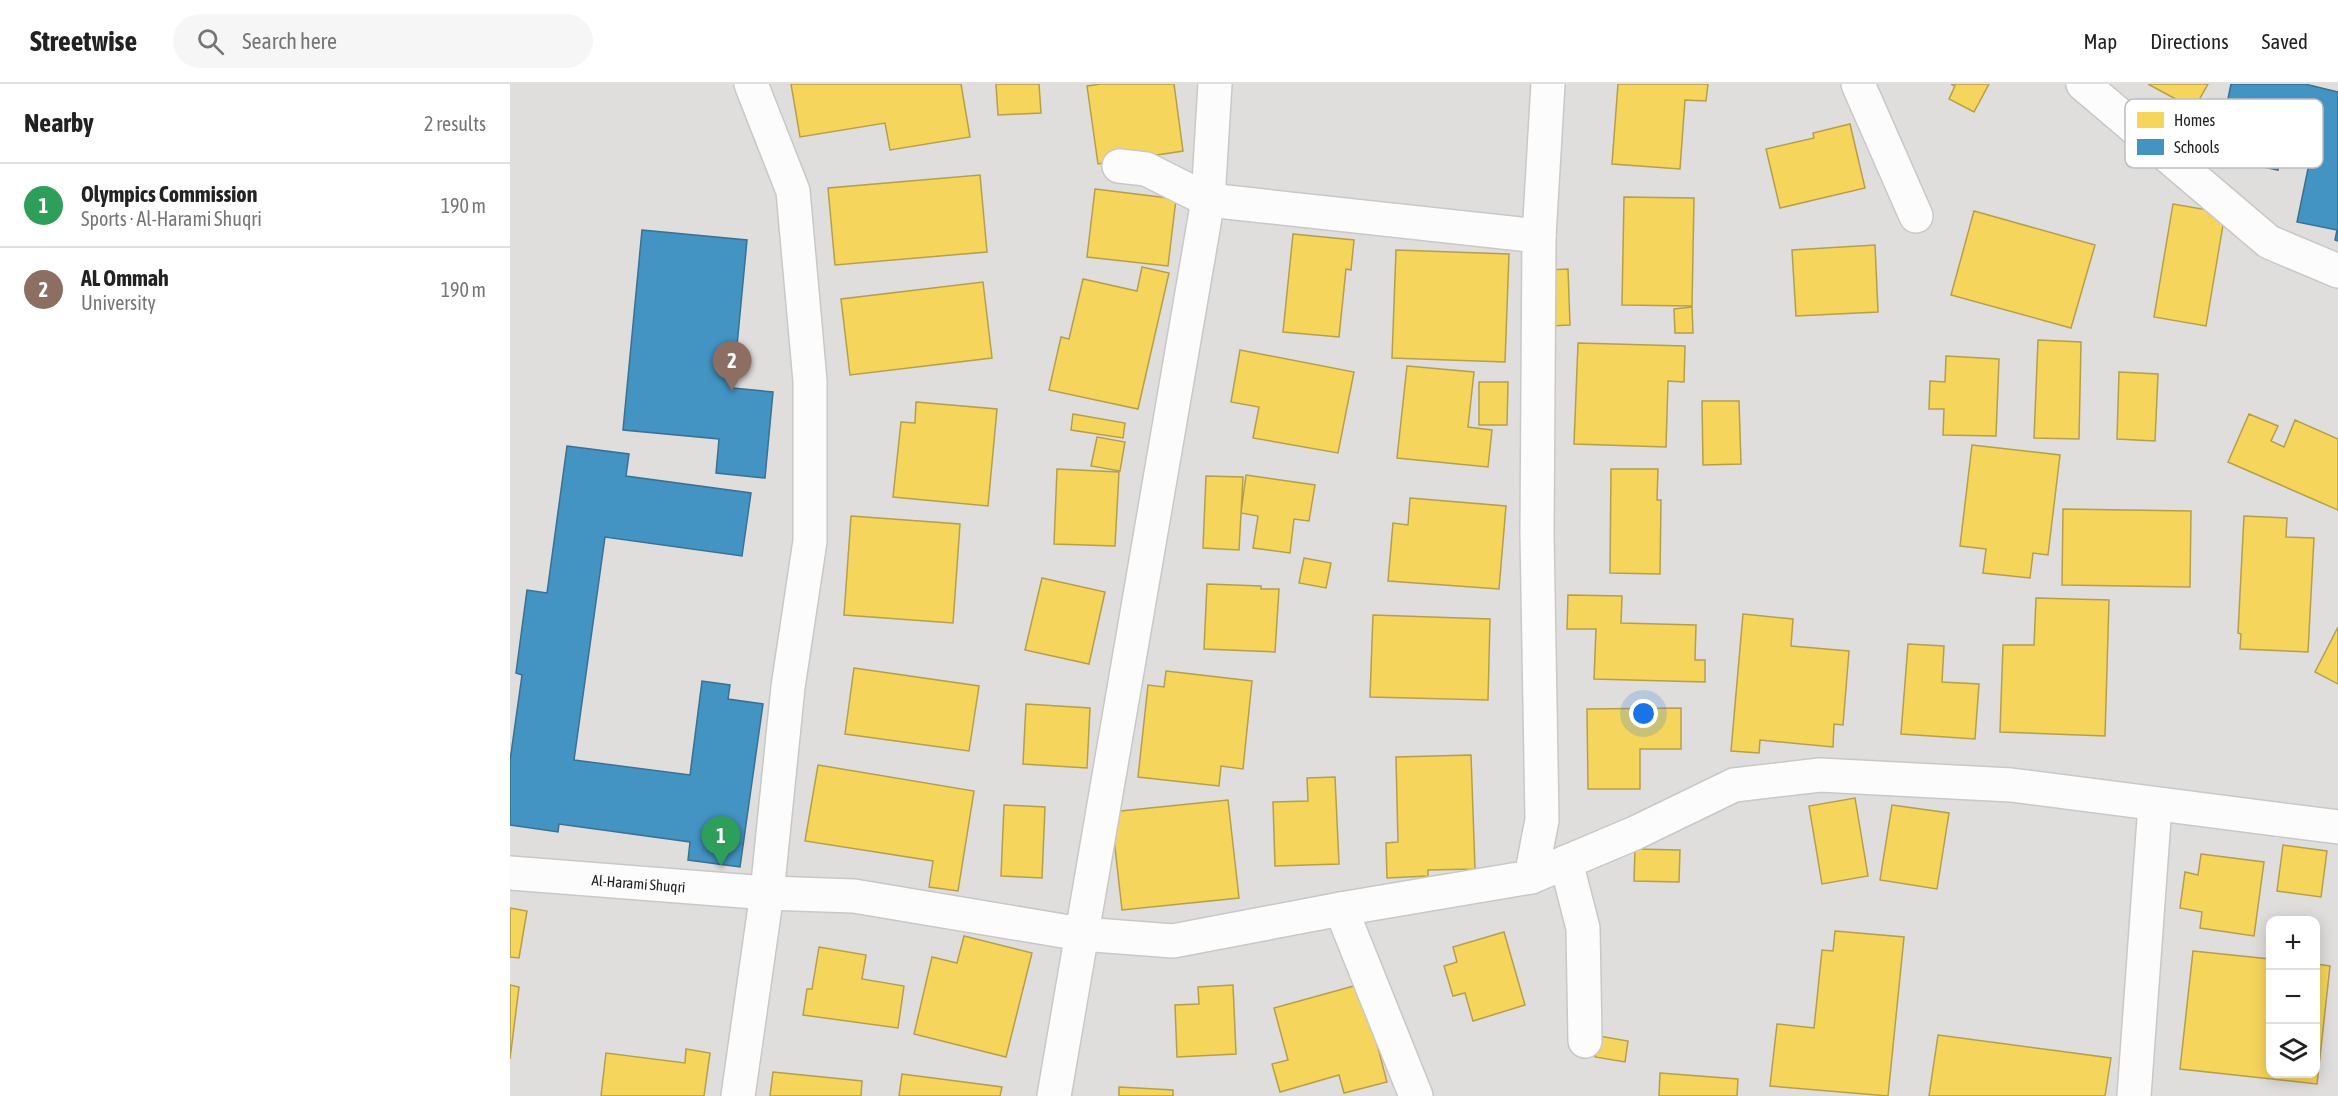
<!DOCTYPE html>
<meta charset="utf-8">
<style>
:root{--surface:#fff;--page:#f6f6f6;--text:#222;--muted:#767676;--line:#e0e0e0;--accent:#6a6968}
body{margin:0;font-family:"Asap Condensed",sans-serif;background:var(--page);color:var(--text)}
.controls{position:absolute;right:18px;bottom:18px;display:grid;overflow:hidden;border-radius:12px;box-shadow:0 3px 15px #0003}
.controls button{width:54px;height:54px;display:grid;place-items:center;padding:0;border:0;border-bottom:2px solid var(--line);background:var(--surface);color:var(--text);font:30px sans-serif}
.you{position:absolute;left:1134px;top:630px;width:21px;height:21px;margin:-15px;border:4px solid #fff;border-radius:50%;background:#1a73e8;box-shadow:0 0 0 9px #1a73e833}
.badge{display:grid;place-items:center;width:39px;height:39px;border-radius:50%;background:var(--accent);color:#fff;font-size:20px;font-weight:700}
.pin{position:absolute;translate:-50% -50px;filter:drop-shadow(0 2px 3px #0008)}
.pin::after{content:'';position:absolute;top:32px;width:21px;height:18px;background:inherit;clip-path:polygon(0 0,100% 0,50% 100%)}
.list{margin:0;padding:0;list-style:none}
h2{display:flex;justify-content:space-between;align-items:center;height:78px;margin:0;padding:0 24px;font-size:26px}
h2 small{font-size:20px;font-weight:400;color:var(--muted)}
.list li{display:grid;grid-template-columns:39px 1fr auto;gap:18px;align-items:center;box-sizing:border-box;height:84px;padding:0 24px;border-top:2px solid var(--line)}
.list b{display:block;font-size:22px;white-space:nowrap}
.list p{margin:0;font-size:20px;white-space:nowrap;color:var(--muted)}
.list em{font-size:20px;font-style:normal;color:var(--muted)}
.icon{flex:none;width:33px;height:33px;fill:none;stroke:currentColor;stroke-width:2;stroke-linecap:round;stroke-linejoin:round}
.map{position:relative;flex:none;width:1828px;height:1012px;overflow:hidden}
header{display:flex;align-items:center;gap:36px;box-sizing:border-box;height:84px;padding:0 30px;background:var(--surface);border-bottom:2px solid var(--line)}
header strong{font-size:28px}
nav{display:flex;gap:33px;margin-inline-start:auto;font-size:21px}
.search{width:420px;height:54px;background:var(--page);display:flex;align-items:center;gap:15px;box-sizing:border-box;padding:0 21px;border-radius:33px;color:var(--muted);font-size:22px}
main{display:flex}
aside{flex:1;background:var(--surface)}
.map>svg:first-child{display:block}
</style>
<header>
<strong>Streetwise</strong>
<div class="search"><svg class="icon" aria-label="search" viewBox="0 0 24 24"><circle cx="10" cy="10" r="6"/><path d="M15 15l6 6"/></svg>Search here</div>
<nav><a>Map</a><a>Directions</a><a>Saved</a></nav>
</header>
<main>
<aside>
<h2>Nearby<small>2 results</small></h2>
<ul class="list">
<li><span class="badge" style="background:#2e9e5b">1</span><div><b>Olympics Commission</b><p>Sports · Al-Harami Shuqri</p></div><em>190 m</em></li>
<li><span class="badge" style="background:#8d6e63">2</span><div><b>AL Ommah</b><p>University</p></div><em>190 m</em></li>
</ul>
</aside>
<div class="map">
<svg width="1828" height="1012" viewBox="0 0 1828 1012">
<rect width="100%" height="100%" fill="#f0eeeb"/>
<path fill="#dfdedc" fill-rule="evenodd" d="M0,0H1828V1012H0ZM1760,836H1806V990H1760Z"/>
<path fill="#f6d55c" stroke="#b69f4b" stroke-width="1.5" d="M281,0H451L460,53L380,66L375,39L290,53Z
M486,0H529L531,29L488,31Z
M591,0H664L673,67L588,80L577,2Z
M1108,0H1198L1196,17L1175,16L1170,85L1102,80Z
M1441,0H1479L1464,28L1439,15L1445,2Z
M1638,0H1698L1684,25Z
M1340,40L1355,104L1270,124L1256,65L1304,54L1303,49Z
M470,91L477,168L325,181L318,104Z
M585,105L666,115L658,182L577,173Z
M1114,113L1184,114L1182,222L1112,221Z
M1663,120L1715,129L1696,242L1644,233Z
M1464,127L1585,161L1561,244L1441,211Z
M783,150L844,156L841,186L836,185L829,253L773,248Z
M1365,161L1368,228L1286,232L1282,166Z
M886,166L999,170L995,278L882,274Z
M632,183L659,189L628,325L539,306L551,253L559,255L573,195L627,207Z
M1058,185L1060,241L1038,242L1036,186Z
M473,198L482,274L340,291L331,215Z
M1182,223L1183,249H1165L1164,225Z
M1528,256L1571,258L1569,355L1524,354Z
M1068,259L1175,262L1174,298L1158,297L1156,363L1064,360Z
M730,266L844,288L828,369L743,354L749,323L721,318Z
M1436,272L1489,275L1486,352L1433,351L1434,325H1419L1420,297L1435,298Z
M897,282L964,288L958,343L982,346L978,383L887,374Z
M1609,288L1648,290L1645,357L1607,355Z
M969,298H998L997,341H969Z
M1192,317H1229L1231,380L1193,381Z
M406,318L487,325L478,422L383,413L391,338L405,339Z
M563,330L615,339L613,354L561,346Z
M1739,330L1768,342L1761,357L1774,363L1785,336L1828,355V426L1718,378Z
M587,353L615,358L610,387L581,382Z
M1462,361L1550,371L1538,471L1523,469L1520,494L1473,489L1476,465L1450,462Z
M547,385L609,388L605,462L544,460Z
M1101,385H1148L1147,416H1151L1150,490L1100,489Z
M736,391L805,401L799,437L784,435L780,469L743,464L748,432L731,429Z
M696,392L733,393L729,466L693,464Z
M900,414L996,422L989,505L878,497L883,439L898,441Z
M1553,425L1681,427L1680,503L1552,501Z
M341,432L450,440L443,539L334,531Z
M1734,432L1777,434L1776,453L1804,454L1798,568L1730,565L1731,550L1728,549Z
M794,474L821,479L816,504L789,499Z
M532,494L595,508L579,580L515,566Z
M697,500L751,502V505H769L765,568L694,565Z
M1058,511L1112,512L1111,539L1186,541L1185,576H1195V598L1084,595L1086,545H1057Z
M1526,514L1599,516L1595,652L1490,648L1493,561H1524Z
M1233,530L1283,535L1281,562L1339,567L1333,641L1324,640L1323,663L1250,656L1249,669L1221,667Z
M863,531L980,535L978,616L860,613Z
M1828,543V600L1805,588Z
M1398,560L1434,562L1432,598L1469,600L1465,655L1391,650Z
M344,584L469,602L459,667L335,650Z
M656,587L742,597L733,685L711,682L709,702L628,693L638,601L654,603Z
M516,620L580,624L577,684L513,680Z
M1171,624V665H1130V705H1078L1077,625Z
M961,671L965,785L918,786V792L877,794L876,759L888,758L886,673Z
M308,681L464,707L448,807L419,803L423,777L295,757Z
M825,693L829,780L765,782L763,718L798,717L797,694Z
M1345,714L1358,792L1312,800L1299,722Z
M718,716L729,814L612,826L601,728Z
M494,721L535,723L532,794L491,792Z
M1382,721L1439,729L1427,805L1370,796Z
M1773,761L1817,767L1811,813L1767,807Z
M1125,765L1170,766L1169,798L1124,797Z
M1691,770L1754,778L1744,852L1690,844L1692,828L1670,824L1675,788L1688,791Z
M0,824L17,827L9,874L0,873Z
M1325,847L1394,853L1378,1012L1260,1002L1267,940L1304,944L1312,866L1323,867Z
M994,848L1015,921L963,937L955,909L943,912L934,882L947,878L943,863Z
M454,852L522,869L496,973L404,950L422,873L447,879Z
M309,863L356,871L352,895L394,902L388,944L293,931L297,905H302Z
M1683,867L1760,875V990H1806V880L1820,882L1807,1000L1670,985Z
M851,900L877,998L834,1009L829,991L770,1008L762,980L778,976L764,924Z
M0,901L9,903L0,975Z
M723,901L726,970L667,973L665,921L689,920L688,903Z
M1428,951L1601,974L1595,1012H1419Z
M1089,952L1118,957L1115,978L1085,973Z
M176,965L200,969L194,1012H91L96,969L175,979Z
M263,988L352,997L351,1012H260Z
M1150,989L1228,995L1227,1012H1149Z
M392,990L492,1003L490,1012H389Z
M609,1003L663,1006V1012H609Z"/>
<path fill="#4393c3" stroke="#397193" stroke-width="1.5" d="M1721,0H1795L1828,8V157L1825,156L1827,146L1787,138L1810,27L1781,21L1768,86L1706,73Z
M132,146L237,156L223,304L263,308L255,394L206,389L209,355L113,346Z
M57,362L119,370L116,392L241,409L232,472L95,453L64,676L180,691L192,597L220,601L218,615L253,620L230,783L178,776L180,758L49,740L48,748L0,741V677L12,591L6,589L17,506L37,509Z"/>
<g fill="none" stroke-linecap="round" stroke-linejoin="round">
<g stroke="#c9c8c7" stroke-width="36">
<g id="minor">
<path d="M1348,0L1406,132"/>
<path d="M1573,0L1759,158L1828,187"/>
<path d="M609,82L636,85L698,116L1029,152"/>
<path d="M1056,778L1073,844L1075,957"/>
<path id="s1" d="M0,789L257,809L344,812L571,850L663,857L831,825L1021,793L1032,736L1027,450L1029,152L1038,0"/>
<path d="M1021,793L1125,749L1224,701L1310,691L1501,701L1828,743"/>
<path d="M831,825L906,1012"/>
<path d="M228,1012L257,809L278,603L300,457V297L283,107L241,0"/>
<path d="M544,1012L698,116L705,0"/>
<path d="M1624,1012L1645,721"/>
</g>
</g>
<use href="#minor" stroke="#fdfcfc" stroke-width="33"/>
</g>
<g text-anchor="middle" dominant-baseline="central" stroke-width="6" stroke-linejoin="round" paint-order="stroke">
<g font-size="15" fill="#222" stroke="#fff">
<text stroke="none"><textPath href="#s1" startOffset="129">Al-Harami Shuqri</textPath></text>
</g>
</g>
<rect x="1615" y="15" width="198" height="69" rx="9" fill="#fff" stroke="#bdbdbd" stroke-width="1.5"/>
<rect x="1627" y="28" width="27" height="16" fill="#f6d55c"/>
<rect x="1627" y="55" width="27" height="16" fill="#4393c3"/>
<g font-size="16" fill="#222">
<text x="1664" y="42">Homes</text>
<text x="1664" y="69">Schools</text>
</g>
</svg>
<div class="controls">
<button>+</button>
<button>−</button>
<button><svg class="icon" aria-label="layers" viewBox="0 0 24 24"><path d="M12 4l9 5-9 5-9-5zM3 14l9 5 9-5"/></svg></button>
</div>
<div class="you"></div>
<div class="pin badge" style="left:211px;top:782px;background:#2e9e5b">1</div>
<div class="pin badge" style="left:222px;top:307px;background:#8d6e63">2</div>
</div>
</main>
